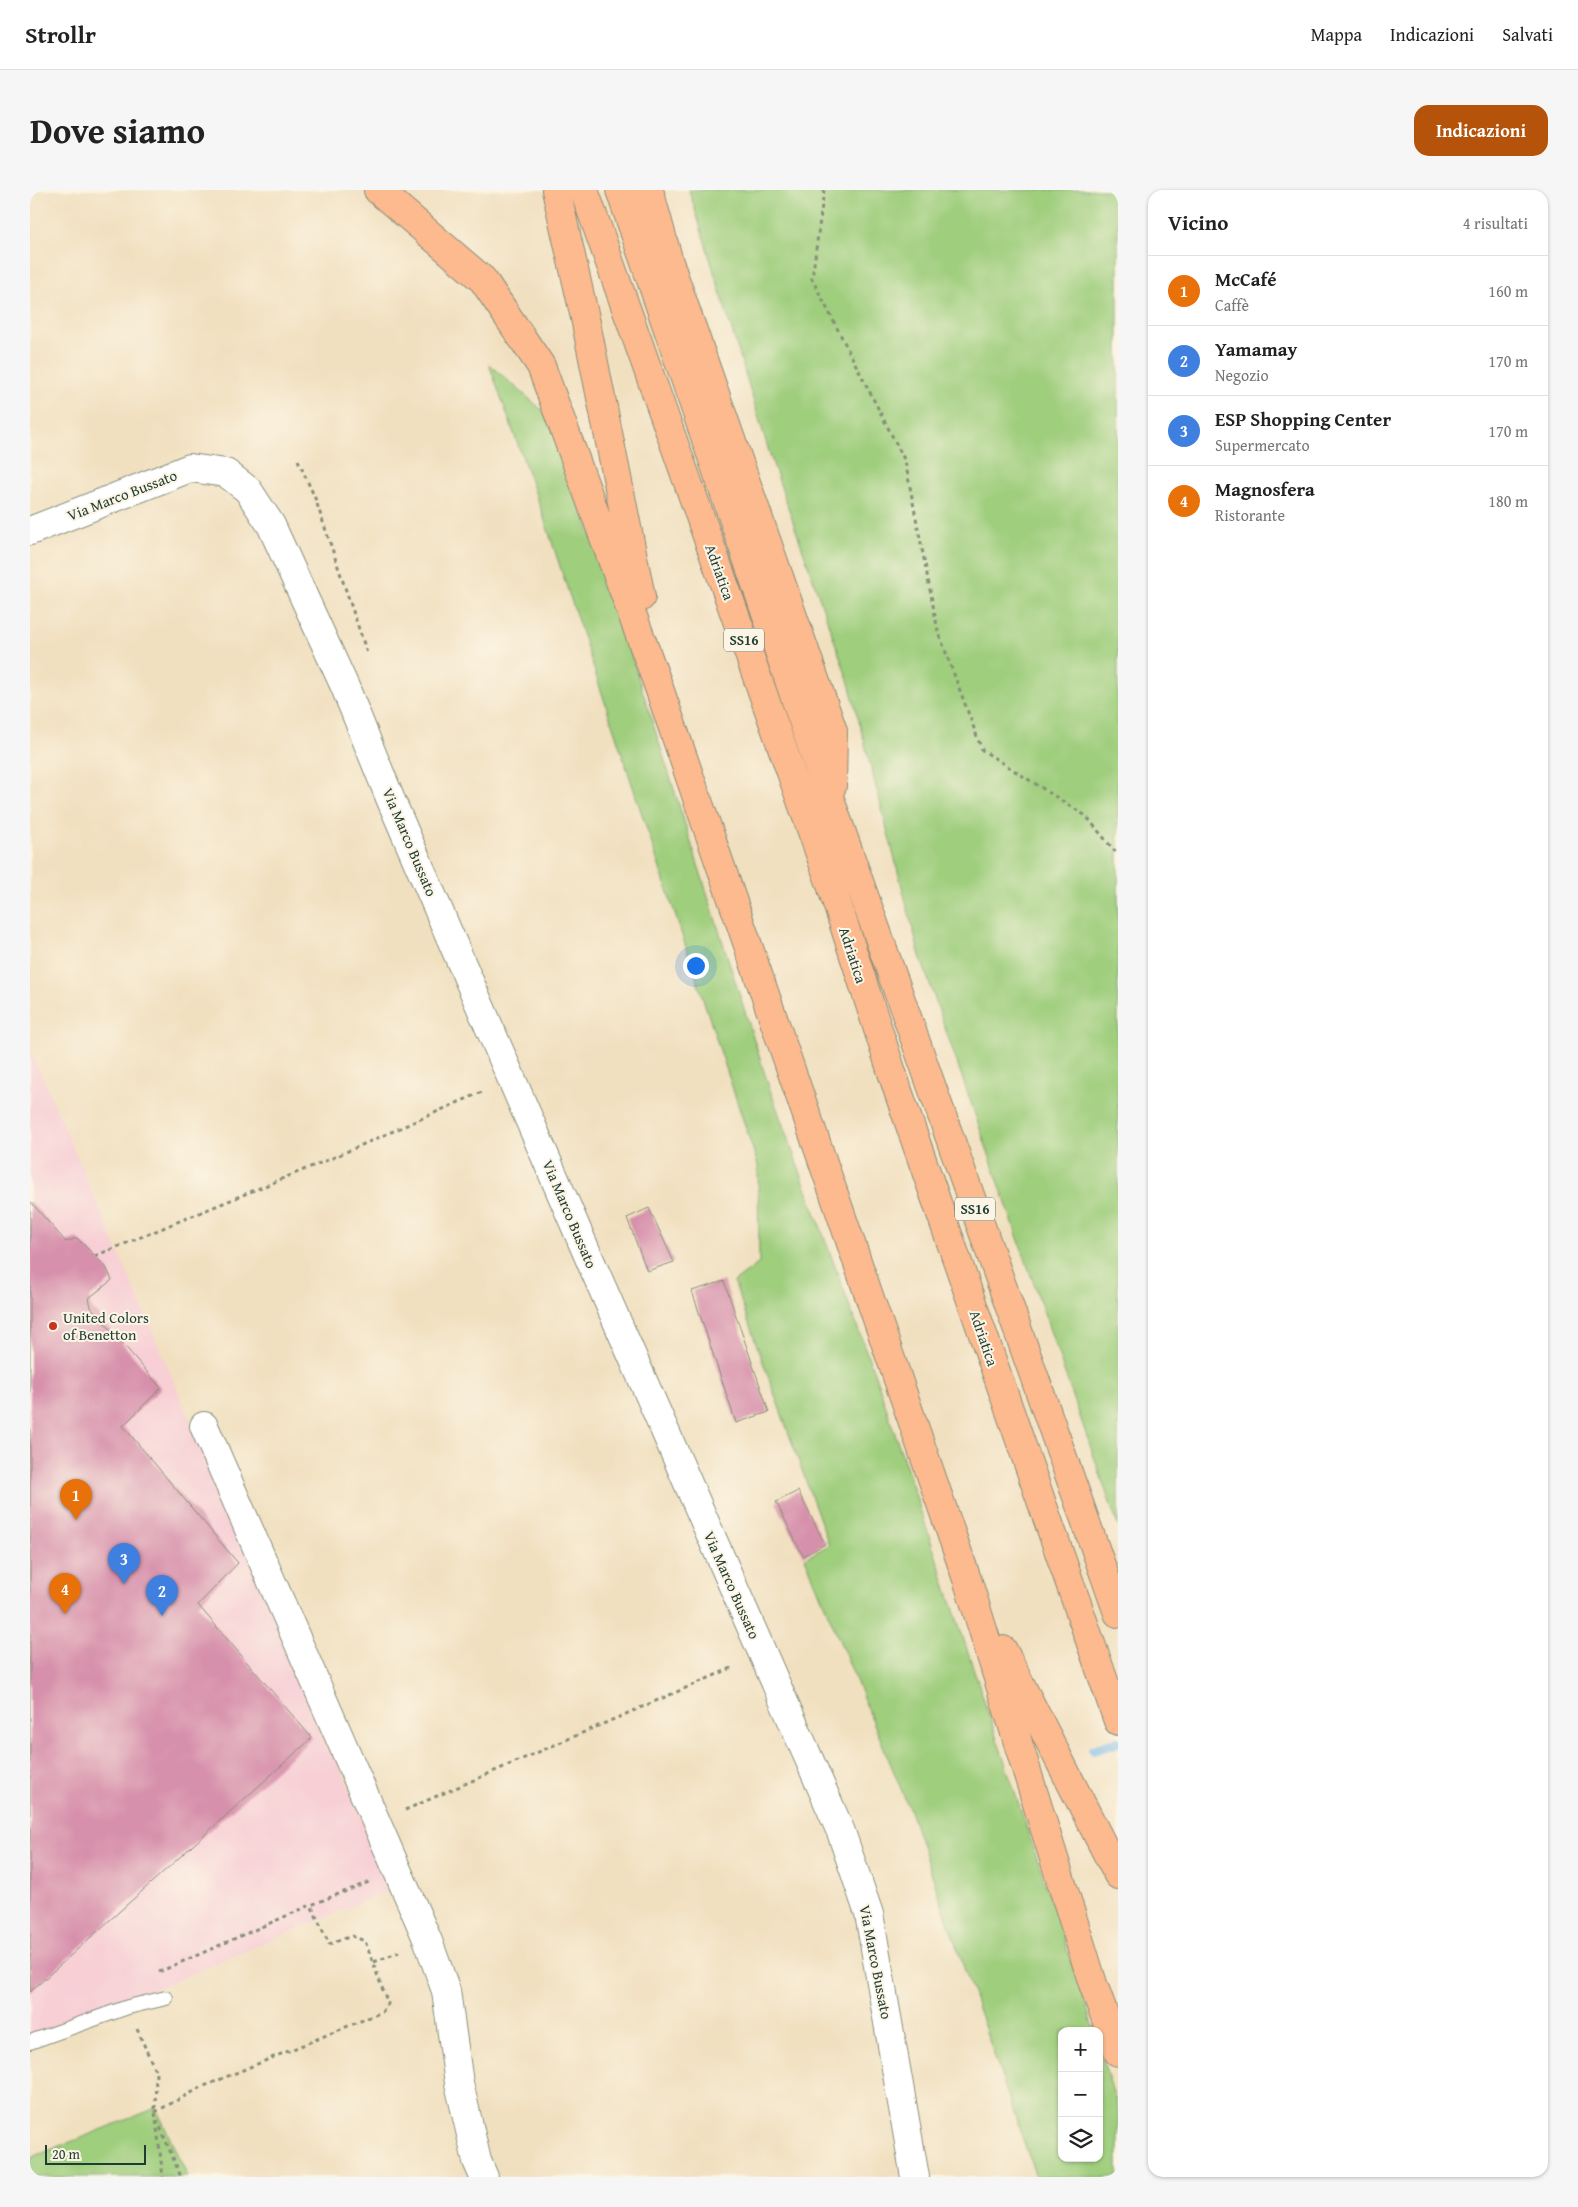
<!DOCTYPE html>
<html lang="it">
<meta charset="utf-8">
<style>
:root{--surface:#fff;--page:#f6f6f6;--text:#222;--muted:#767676;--line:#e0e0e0;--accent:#b45309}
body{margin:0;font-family:"Gentium Book Plus",serif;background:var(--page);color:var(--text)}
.controls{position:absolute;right:15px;bottom:15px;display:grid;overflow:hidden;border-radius:10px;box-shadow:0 1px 4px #0004}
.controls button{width:45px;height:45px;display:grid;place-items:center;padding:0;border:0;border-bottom:1px solid var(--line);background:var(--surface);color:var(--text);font:25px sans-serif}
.scale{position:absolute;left:15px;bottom:12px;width:101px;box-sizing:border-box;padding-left:5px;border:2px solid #1f3d34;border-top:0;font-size:14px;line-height:18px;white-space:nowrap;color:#1f3d34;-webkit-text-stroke:4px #fcf5e5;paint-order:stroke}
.you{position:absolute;left:665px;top:775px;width:18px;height:18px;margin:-12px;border:4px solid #fff;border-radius:50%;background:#1a73e8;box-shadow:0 0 0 8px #1a73e833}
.badge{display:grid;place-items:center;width:32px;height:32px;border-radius:50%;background:var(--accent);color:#fff;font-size:16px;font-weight:700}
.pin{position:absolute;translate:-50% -41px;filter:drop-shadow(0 1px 2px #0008)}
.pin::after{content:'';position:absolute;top:26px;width:18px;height:15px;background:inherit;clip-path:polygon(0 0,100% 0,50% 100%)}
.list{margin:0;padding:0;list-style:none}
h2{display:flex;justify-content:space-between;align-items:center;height:65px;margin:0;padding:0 20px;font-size:21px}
h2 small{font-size:16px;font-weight:400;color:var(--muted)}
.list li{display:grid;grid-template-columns:32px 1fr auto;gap:15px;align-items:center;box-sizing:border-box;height:70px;padding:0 20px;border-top:1px solid var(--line)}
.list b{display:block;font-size:19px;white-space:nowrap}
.list p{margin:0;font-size:16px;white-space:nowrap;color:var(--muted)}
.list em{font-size:16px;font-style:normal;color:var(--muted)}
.icon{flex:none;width:28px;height:28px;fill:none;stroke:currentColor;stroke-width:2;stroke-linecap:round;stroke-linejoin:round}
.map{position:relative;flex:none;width:1088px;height:1987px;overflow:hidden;border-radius:15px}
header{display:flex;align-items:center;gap:30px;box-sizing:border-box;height:70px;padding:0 25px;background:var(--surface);border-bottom:1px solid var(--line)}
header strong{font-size:24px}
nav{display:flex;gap:28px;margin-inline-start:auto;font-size:18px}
.intro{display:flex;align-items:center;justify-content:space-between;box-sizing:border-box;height:120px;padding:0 30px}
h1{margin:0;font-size:35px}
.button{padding:12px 22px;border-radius:15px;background:var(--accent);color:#fff;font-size:18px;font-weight:700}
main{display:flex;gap:30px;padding:0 30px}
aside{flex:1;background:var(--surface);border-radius:15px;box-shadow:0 1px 4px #0004}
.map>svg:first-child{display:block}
</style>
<header>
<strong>Strollr</strong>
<nav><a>Mappa</a><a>Indicazioni</a><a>Salvati</a></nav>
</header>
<div class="intro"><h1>Dove siamo</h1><a class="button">Indicazioni</a></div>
<main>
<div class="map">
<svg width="1088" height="1987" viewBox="0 0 1088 1987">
<rect width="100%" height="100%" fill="#fcf5e5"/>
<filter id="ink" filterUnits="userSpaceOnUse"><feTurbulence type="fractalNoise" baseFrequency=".02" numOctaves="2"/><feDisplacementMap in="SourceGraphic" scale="10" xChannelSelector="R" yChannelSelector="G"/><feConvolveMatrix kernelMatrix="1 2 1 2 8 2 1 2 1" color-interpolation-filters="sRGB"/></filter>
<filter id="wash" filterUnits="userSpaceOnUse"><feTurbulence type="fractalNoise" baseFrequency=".0096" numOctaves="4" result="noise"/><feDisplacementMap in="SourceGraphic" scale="20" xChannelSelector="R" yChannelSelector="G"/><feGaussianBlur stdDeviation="1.12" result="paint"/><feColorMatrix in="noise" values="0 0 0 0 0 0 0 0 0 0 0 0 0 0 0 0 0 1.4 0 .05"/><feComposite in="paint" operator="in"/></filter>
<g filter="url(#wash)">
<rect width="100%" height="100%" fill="#f1e0c0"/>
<path fill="#f7cfd5" d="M0,858L363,1699L0,1852Z"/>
<path fill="#9fce7d" stroke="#5f8658" d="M659,0H1088V1336L890,766L819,493L741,268Z
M459,174L518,225L573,377L739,897L849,1196L1056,1815L1064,1841H1032V1968H1069V1858L1088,1918V1987H1006L879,1618L775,1368L799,1355L704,1092L729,1073L728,975L510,316Z
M126,1918L158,1987H0V1968Z"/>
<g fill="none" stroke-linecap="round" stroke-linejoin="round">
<path stroke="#72b9e9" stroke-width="10" d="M1063,1560L1088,1552"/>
</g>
<g id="blocks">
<path fill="#d790ab" d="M0,1011L36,1052L47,1048L76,1077L82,1090L59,1108L61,1117L131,1198L93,1236L208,1373L168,1415L282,1548L0,1802Z
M619,1018L644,1072L617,1081L597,1028Z
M694,1091L739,1222L706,1233L662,1101Z
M768,1301L795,1354L773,1366L746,1312Z"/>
</g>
</g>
<g filter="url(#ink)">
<use href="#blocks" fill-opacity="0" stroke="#888e7a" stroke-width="1"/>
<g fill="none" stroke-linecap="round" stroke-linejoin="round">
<g stroke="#888e7a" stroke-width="16">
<path id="service" d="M0,1852L98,1817L136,1808"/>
</g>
<g stroke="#888e7a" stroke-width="30">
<path id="minor" d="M0,341L160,278L196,283L218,300L241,335L315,497L360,608L560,1070L811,1642L839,1724L885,1987
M174,1236L398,1751L416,1801L429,1893L447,1971L454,1987"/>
</g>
<g stroke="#888e7a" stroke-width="30">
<path id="trunk" d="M348,0L453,90L511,176L627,492L939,1395L1063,1794L1088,1862
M526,0L555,128L611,407
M554,0L801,695L868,901L1088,1531
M590,0L802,615L1088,1423
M619,0L639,72L803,541L802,596
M973,1460L1088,1685"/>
</g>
<path stroke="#888e7a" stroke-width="3" stroke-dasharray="4 4" stroke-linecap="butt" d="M794,0L782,89L875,271L908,441L952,560L1056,626L1088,665
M268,270L285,308L337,463
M65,1066L300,969L454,901
M375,1620L704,1477
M344,1772L369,1762
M129,1782L281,1715L339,1692
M107,1839L126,1882L125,1922L133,1987
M125,1922L172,1897L352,1822L358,1814L335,1751L322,1746L299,1754L281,1715
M127,1930L151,1987"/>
<use href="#service" stroke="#fff" stroke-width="14"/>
<use href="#minor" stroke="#fff" stroke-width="28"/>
<use href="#trunk" stroke="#fcba8e" stroke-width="28"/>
</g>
</g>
<circle fill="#c8321e" stroke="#fcf5e5" stroke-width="2" cx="23" cy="1136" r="5"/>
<g text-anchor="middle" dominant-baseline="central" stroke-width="4" stroke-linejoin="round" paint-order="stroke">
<g fill="#fcf5e5" stroke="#617469" stroke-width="1">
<rect x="694" y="438.5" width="40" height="23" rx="4"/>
<rect x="925" y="1007.5" width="40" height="23" rx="4"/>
</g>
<g font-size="14" font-weight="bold" fill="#1f3d34">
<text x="714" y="450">SS16</text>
<text x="945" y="1019">SS16</text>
</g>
<g font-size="15" fill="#1f3d34" stroke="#fcf5e5">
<text transform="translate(92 305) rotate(-21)">Via Marco Bussato</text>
<text transform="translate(690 382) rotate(70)">Adriatica</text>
<text transform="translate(380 652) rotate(67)">Via Marco Bussato</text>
<text transform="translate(823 765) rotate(72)">Adriatica</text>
<text transform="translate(540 1024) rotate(67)">Via Marco Bussato</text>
<text transform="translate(954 1148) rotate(71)">Adriatica</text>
<text transform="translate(702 1395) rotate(66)">Via Marco Bussato</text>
<text transform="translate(846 1772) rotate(79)">Via Marco Bussato</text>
</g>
<g font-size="15" fill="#1f3d34" stroke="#fcf5e5" text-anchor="start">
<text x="33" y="1127">United Colors<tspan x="33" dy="17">of Benetton</tspan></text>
</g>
</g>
</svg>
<div class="controls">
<button>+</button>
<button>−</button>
<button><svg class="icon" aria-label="layers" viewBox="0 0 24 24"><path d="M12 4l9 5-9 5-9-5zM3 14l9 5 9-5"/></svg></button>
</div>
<div class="scale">20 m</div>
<div class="you"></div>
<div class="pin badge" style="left:46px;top:1330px;background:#e8710a">1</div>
<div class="pin badge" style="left:132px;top:1426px;background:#3f7fe0">2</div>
<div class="pin badge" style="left:94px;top:1394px;background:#3f7fe0">3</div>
<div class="pin badge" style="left:35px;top:1424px;background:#e8710a">4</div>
</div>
<aside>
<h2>Vicino<small>4 risultati</small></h2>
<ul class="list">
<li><span class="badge" style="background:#e8710a">1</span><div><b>McCafé</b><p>Caffè</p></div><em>160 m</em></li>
<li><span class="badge" style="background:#3f7fe0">2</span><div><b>Yamamay</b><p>Negozio</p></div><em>170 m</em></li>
<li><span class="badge" style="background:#3f7fe0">3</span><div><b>ESP Shopping Center</b><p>Supermercato</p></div><em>170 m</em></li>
<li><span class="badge" style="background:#e8710a">4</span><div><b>Magnosfera</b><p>Ristorante</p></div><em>180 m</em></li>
</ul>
</aside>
</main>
